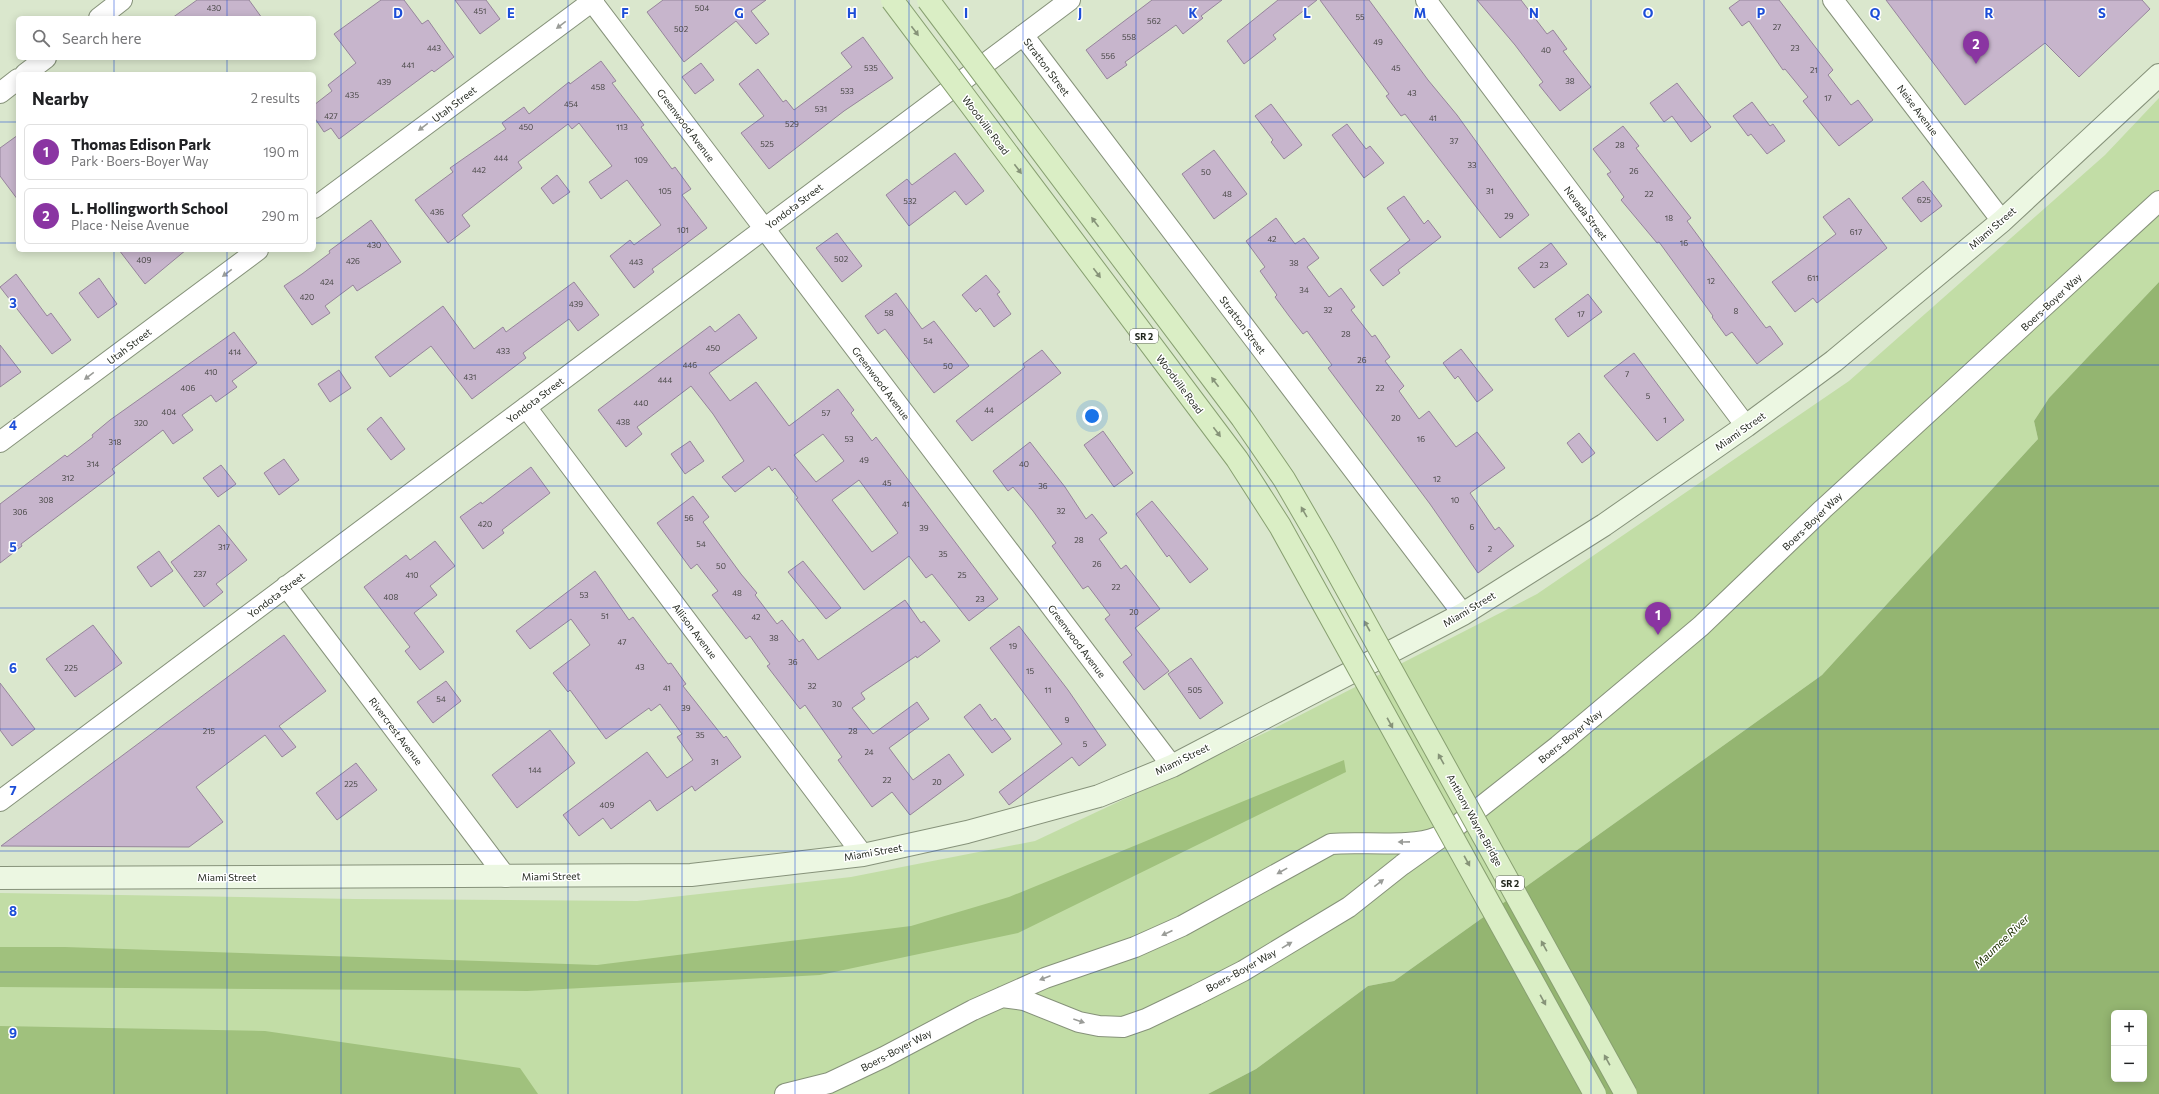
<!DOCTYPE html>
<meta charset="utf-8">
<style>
:root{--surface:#fff;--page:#f6f6f6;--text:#202124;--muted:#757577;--line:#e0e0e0;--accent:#8a35a2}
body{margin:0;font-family:Commissioner,sans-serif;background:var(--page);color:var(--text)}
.controls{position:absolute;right:12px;bottom:12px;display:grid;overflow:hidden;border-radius:6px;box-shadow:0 2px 10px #0003}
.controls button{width:36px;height:36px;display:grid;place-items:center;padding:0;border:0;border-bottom:1px solid var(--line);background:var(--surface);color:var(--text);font:20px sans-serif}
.you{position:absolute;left:1092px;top:416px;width:14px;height:14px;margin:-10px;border:3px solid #fff;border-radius:50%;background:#1a73e8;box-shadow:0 0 0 6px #1a73e833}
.badge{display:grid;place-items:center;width:26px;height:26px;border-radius:50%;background:var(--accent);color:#fff;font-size:13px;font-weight:700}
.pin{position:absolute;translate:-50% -33px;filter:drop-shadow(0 1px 2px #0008)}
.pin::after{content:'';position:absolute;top:21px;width:14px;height:12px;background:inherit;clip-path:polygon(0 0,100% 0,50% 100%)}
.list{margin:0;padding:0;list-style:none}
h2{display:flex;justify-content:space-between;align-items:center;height:52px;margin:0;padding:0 16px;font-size:17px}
h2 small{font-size:13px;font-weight:400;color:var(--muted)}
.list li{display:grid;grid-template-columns:26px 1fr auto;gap:12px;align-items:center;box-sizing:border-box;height:56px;margin:0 8px 8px;padding:0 8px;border:1px solid var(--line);border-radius:6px}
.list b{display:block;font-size:15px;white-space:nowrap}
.list p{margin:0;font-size:13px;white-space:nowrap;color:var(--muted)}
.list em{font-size:13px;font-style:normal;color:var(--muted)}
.icon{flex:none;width:22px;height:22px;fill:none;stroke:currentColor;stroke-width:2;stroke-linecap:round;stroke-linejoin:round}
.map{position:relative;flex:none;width:2159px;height:1094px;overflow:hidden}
.search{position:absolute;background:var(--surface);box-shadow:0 2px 10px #0003;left:16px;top:16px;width:300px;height:44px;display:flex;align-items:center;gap:10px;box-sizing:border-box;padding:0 14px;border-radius:6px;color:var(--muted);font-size:15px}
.panel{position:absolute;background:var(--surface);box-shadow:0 2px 10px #0003;left:16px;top:72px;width:300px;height:180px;border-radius:6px}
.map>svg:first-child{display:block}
</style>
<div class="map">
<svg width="2159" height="1094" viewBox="0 0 2159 1094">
<rect width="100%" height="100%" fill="#dae7cd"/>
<path fill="#c2dda6" d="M2159,98V282L2049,398L2034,421L2038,439L1822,675L1394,981L1368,986L1256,1069L1208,1094H0V893L355,899L637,901L851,877L1035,841L1273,729L1537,594L1849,381L2105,155Z"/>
<path fill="#a0c17d" d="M1344,760L1346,772L1018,933L820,975L527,991L0,987V947H65L597,965L911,926L1009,897Z
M0,1026L265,1031L520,1068L538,1094H0Z"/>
<path fill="#94b571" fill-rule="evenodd" d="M2159,282V1094H1208L1256,1069L1368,986L1394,981L1822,675L2038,439L2034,421L2049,398ZM2114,1013H2144V1079H2114Z"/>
<path fill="#c7b5cc" stroke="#96859b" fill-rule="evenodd" d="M197,0H249L262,18H172Z
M381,0H404L422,24L428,20L454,57L434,72L432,70L339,139L331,128L324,132L314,117V105L332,91L328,85L356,63L334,34Z
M455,0H486L500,19L480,34Z
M663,0H766L751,11L769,34L756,44L736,21L684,62L647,12Z
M1152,0H1222L1201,16L1203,18L1183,34L1176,25L1125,62L1127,65L1107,79L1086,50Z
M1278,0H1317L1273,35L1276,39L1244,64L1227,41Z
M1320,0H1369L1428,80L1457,115L1529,215L1500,238L1405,114L1401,116L1386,96L1389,94Z
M1477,0H1521L1547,34L1553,30L1567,49L1563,51L1591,87L1560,111L1539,85L1543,82L1515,45Z
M1740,0H1779L1833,70L1828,75L1851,105L1858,100L1873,120L1839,146L1803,101L1808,97L1785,69L1783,70L1749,21L1742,26L1729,8Z
M1886,0H2142L2150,9L2079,77L2045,43L1965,105Z
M863,37L893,78L844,111L769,169L741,133L764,116L739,84L758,69L783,102L786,100L794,110L852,67L841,53Z
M601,61L616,81L612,83L644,125L641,127L672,169L675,167L691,189L682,195L707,228L652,269L654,272L634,288L610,256L630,240L634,245L661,225L627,180L601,199L589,182L612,166L579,123L572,129L568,124L518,162L522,168L462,215L470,226L448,243L415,200L453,172L450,168L506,129L502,123L524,107L529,114L569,82L570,84Z
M701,63L714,80L695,94L682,77Z
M1677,83L1711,127L1691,142L1672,116L1664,122L1650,103Z
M1752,102L1770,126L1773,124L1785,141L1767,154L1751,134L1748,136L1733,116Z
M1271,104L1302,145L1284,159L1271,142L1273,140L1255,116Z
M1347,124L1366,149L1370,146L1384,163L1364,178L1332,135Z
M1623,126L1639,146L1636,148L1691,218L1687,221L1704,244L1703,245L1766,328L1770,326L1783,344L1757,364L1732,332L1726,336L1712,317L1713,316L1659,242L1657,243L1621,200L1624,197L1607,174L1611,172L1593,149Z
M18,135V200L0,176V148Z
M1214,150L1247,194L1214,219L1182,174Z
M955,153L984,191L966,205L955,191L909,226L886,195L907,179L912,185Z
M557,175L570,192L553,204L541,188Z
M1923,181L1942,206L1921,222L1902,198Z
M1404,196L1424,224L1428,220L1441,237L1398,270L1400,273L1383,286L1370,270L1410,240L1387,208Z
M1849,198L1887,248L1817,303L1813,298L1795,312L1772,282L1836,234L1823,217Z
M1276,218L1295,244L1304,238L1319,258L1307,267L1329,297L1341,288L1355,307L1351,310L1372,337L1375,335L1390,357L1385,361L1404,386L1399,391L1419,419L1429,411L1456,447L1477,432L1505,468L1470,493L1495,530L1499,527L1514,546L1478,573L1430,504L1328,368L1332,365L1307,331L1303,334L1289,316L1275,297L1277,295L1260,271L1265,267L1246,241Z
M371,220L401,262L357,291L353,285L325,306L330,313L312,325L284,286L302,274L330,253L329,251Z
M837,233L862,266L842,282L816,248Z
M1551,243L1567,264L1534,288L1518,268Z
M119,250H186L145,284Z
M16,274L47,316L51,313L71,340L52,354L0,287Z
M986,275L1000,292L997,294L1011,314L994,327L980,308L976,312L962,295Z
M99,278L117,304L98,318L79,293Z
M574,282L599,315L578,331L569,319L523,353L526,358L472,399L431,346L390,377L375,357L443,306L474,349L503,327L506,332Z
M896,293L922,329L934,321L969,366L934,393L885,329L878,334L865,316Z
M1588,294L1602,312L1568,337L1555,319Z
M739,314L757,338L709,373L730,401L756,382L789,426L838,389L854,410L851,413L872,441L876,437L998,599L969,621L932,574L926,578L909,556L864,590L796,499L798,498L775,468L772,471L769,466L735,492L722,477L744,461L713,414L691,386L637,427L642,434L626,447L598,410L710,326L715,332ZM823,434L844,461L816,482L794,455ZM859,480L898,533L872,552L832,500Z
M234,332L257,363L232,381L237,387L216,402L211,395L182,415L193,430L173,444L163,430L112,469L115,473L21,544L22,546L0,563V504L65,455L67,457L93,437L92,435L110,420Z
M0,345L21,372L0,387Z
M1461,349L1493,390L1477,402L1458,376L1455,379L1443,363Z
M1042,350L1061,373L972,441L956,421L1025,367L1023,364Z
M1634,353L1684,420L1657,441L1604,376Z
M339,370L351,388L330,402L318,384Z
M381,417L405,449L391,460L367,429Z
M1103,431L1133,473L1114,487L1084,445Z
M1579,433L1595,453L1582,463L1567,443Z
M690,441L704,461L685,474L671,454Z
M1030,442L1065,487L1086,519L1092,514L1107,533L1099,539L1121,569L1126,565L1160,609L1135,628L1169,671L1144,690L1123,662L1132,655L1105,619L1110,615L1088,586L1083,589L1052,546L1056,543L1033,511L1013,487L1008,491L993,471Z
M284,459L299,480L279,495L264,473Z
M221,465L236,484L218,497L203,478Z
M531,467L550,493L502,530L504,533L483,549L460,517L481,502L482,504Z
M693,496L709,517L703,522L741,574L757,593L755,595L777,624L782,620L799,642L803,639L818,660L905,600L921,623L924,621L940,641L917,658L916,656L861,693L865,699L852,708L873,734L917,702L929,719L889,748L913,780L949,754L964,775L910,815L892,792L872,807L838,760L842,757L805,705L800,709L767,666L770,664L750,636L746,639L712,595L718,591L697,564L691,569L657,523Z
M1152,501L1208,569L1190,583L1169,555L1167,557L1136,514Z
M219,525L247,560L216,584L223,592L204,607L171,562Z
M435,541L455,566L430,586L437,595L414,613L444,652L420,670L405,651L410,647L364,587L406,555L410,560Z
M159,551L173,571L151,587L137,567Z
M803,561L841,608L826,619L788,572Z
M595,571L629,620L633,617L668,664L671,663L686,684L683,686L724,738L726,736L741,757L695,791L692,786L657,811L650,800L611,829L603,818L579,836L563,815L647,752L667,778L693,760L677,737L682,734L660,704L651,711L649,708L606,739L570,690L568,692L553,673L590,645L571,619L530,649L516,631Z
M93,625L122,663L75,697L46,659Z
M1019,626L1068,690L1106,745L1079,766L1072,757L1009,805L999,792L1062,744L990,648Z
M284,635L326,691L279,726L296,747L282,757L265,735L196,787L223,822L189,847L1,846Z
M1191,658L1223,703L1200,719L1168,674Z
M446,681L461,701L433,723L417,702Z
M0,683L35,729L12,746L0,730Z
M980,704L992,721L995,718L1011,739L992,753L964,717Z
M550,730L575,763L517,808L492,775Z
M356,763L377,790L337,820L316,793Z"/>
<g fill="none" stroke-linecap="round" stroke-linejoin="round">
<g stroke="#86927a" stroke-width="22">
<path id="street" d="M591,0L1172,766
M1426,0L1746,426
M1833,0L2002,221
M99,18L122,0
M1023,35L1463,614
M25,74L46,58
M0,93L18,79
M314,208L594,0
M526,407L863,855
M0,442L258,250
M286,586L506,877
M0,801L1070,0
M1002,997L1024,1000L1079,1022L1099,1026L1123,1027L1146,1019L1196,995L1243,971L1349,907L1402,865L1454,828L1558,746L1701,626L1823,509L2159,201
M785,1094L829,1083L884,1057L973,1010L1045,978L1135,947L1182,926L1331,844C1359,841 1413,848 1437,837"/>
</g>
<g stroke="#86927a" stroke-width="24">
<path id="secondary" d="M0,878L691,875L863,855L967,832L1099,796L1172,766L1463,614L1604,525L1746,426L1834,361L2002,221L2159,75"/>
</g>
<use href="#street" stroke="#fff" stroke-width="20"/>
<use href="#secondary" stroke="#ecf7e2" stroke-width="22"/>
<g stroke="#88a071" stroke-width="24" stroke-linecap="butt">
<path id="primary-bridge" d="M892,0L1237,459L1280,526L1595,1094
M928,0L1242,418L1284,479L1324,548L1626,1094"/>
</g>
<use href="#primary-bridge" stroke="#daeec5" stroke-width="22"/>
</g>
<defs><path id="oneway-solid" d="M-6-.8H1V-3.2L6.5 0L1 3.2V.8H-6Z"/></defs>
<g fill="#9a9c98">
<use href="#oneway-solid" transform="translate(561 25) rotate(143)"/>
<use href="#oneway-solid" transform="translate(423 127) rotate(143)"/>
<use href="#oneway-solid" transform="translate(227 273) rotate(143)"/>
<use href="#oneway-solid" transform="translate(89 376) rotate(143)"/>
<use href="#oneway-solid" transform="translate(1404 842) rotate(179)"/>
<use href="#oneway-solid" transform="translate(1282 871) rotate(151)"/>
<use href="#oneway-solid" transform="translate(1379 883) rotate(-38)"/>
<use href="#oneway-solid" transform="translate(1167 933) rotate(156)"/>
<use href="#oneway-solid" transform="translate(1287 945) rotate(-31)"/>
<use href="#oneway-solid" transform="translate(1045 978) rotate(159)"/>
<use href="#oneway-solid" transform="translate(1079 1021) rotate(19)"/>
</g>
<g fill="#869378">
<use href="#oneway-solid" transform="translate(915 31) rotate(53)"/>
<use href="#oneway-solid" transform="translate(1018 169) rotate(53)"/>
<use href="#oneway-solid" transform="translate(1095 222) rotate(-127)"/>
<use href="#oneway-solid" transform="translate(1097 273) rotate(53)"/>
<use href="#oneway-solid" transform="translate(1215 382) rotate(-127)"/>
<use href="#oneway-solid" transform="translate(1217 432) rotate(53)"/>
<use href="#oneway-solid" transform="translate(1304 512) rotate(-120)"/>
<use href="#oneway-solid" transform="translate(1367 626) rotate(-119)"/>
<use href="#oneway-solid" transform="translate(1390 723) rotate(61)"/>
<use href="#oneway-solid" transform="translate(1441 759) rotate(-119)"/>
<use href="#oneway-solid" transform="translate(1467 861) rotate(61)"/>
<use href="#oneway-solid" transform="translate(1544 946) rotate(-119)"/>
<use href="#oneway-solid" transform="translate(1543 1000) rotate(61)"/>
<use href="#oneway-solid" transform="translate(1607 1060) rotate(-119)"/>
</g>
<path fill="none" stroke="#1d4ed8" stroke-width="1" stroke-opacity="0.55" d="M114,0V18M227,0V18M341,0V1094M455,0V1094M568,0V1094M682,0V1094M795,0V1094M909,0V1094M1023,0V1094M1136,0V1094M1250,0V1094M1364,0V1094M1477,0V1094M1591,0V1094M1704,0V1094M1818,0V1094M1932,0V1094M2045,0V1094M114,58V74M227,58V74M0,122H18M314,122H2159M0,243H18M314,243H2159M114,250V1094M227,250V1094M0,365H2159M0,486H2159M0,608H2159M0,729H2159M0,851H2159M0,972H2159"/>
<g text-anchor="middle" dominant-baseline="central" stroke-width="3" stroke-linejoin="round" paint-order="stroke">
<g font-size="8" fill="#494847">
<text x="214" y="8">430</text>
<text x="702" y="8">504</text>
<text x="480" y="11">451</text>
<text x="1360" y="17">55</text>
<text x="1154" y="21">562</text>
<text x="1777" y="27">27</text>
<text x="681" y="29">502</text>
<text x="1129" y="37">558</text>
<text x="1378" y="42">49</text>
<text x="434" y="48">443</text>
<text x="1795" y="48">23</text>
<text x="1546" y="50">40</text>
<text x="1108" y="56">556</text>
<text x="408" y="65">441</text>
<text x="871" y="68">535</text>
<text x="1396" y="68">45</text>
<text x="1814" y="70">21</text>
<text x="1570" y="81">38</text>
<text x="384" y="82">439</text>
<text x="598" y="87">458</text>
<text x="847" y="91">533</text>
<text x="1412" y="93">43</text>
<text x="352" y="95">435</text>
<text x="1828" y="98">17</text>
<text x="571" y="104">454</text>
<text x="821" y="109">531</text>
<text x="331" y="116">427</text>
<text x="1433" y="118">41</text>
<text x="792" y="124">529</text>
<text x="526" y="127">450</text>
<text x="622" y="127">113</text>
<text x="1454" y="141">37</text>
<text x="767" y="144">525</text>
<text x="1620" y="145">28</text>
<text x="501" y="158">444</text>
<text x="641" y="160">109</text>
<text x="1472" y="165">33</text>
<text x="479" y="170">442</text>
<text x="1634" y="171">26</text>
<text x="1206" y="172">50</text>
<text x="665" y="191">105</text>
<text x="1490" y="191">31</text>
<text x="1227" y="194">48</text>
<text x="1649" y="194">22</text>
<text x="1924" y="200">625</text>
<text x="910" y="201">532</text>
<text x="437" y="212">436</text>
<text x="1509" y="216">29</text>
<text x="1669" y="218">18</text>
<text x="683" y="230">101</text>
<text x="1856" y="232">617</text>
<text x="1272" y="239">42</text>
<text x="1684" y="243">16</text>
<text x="374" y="245">430</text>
<text x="841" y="259">502</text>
<text x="144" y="260">409</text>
<text x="353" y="261">426</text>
<text x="636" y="262">443</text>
<text x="1294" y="263">38</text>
<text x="1544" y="265">23</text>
<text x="1813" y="278">611</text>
<text x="1711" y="281">12</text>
<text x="327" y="282">424</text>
<text x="1304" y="290">34</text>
<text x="307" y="297">420</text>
<text x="576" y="304">439</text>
<text x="1328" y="310">32</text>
<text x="1736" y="311">8</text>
<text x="889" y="313">58</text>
<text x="1581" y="314">17</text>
<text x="1346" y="334">28</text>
<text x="928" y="341">54</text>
<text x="713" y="348">450</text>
<text x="503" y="351">433</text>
<text x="235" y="352">414</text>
<text x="1362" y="360">26</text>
<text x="690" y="365">446</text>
<text x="948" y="366">50</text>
<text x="211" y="372">410</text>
<text x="1627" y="374">7</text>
<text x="470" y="377">431</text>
<text x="665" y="380">444</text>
<text x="188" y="388">406</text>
<text x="1380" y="388">22</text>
<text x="1648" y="396">5</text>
<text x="641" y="403">440</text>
<text x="989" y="410">44</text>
<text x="169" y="412">404</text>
<text x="826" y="413">57</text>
<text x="1396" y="418">20</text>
<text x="1665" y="420">1</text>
<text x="623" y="422">438</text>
<text x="141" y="423">320</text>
<text x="849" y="439">53</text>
<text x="1421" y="439">16</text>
<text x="115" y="442">318</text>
<text x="864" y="460">49</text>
<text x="93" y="464">314</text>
<text x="1024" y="464">40</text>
<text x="68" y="478">312</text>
<text x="1437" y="479">12</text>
<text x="887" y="483">45</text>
<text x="1043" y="486">36</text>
<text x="46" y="500">308</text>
<text x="1455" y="500">10</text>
<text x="906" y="504">41</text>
<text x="1061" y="511">32</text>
<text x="20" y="512">306</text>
<text x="689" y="518">56</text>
<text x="485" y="524">420</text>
<text x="1472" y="527">6</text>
<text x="924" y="528">39</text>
<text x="1079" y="540">28</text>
<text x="701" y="544">54</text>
<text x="224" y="547">317</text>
<text x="1490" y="549">2</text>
<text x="943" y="554">35</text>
<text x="1097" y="564">26</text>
<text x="721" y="566">50</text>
<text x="200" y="574">237</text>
<text x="412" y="575">410</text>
<text x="962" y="575">25</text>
<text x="1116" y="587">22</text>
<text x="737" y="593">48</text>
<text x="584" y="595">53</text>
<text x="391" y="597">408</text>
<text x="980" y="599">23</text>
<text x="1134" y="612">20</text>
<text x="605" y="616">51</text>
<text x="756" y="617">42</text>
<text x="774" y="638">38</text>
<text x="622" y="642">47</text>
<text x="1013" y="646">19</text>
<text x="793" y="662">36</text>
<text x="640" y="667">43</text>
<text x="71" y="668">225</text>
<text x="1030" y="671">15</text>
<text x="812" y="686">32</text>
<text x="667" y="688">41</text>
<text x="1048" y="690">11</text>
<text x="1195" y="690">505</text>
<text x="441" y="699">54</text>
<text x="837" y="704">30</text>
<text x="686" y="708">39</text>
<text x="1067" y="720">9</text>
<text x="209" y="731">215</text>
<text x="853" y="731">28</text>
<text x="700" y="735">35</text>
<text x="1085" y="744">5</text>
<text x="869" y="752">24</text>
<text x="715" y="762">31</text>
<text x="535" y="770">144</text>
<text x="887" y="780">22</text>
<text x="937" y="782">20</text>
<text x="351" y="784">225</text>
<text x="607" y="805">409</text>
</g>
<g fill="#fff" stroke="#62665f" stroke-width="1">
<rect x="1130" y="329" width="28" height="14" rx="3"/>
<rect x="1496" y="876" width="28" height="14" rx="3"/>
</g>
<g font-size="9" font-weight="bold" fill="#1f241b">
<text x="1144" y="336">SR 2</text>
<text x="1510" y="883">SR 2</text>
</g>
<g font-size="10" fill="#1f241b" stroke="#fff">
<text transform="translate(1047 67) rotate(53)">Stratton Street</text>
<text transform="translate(454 104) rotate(-37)">Utah Street</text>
<text transform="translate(1918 110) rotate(53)">Neise Avenue</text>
<text transform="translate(686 125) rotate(53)">Greenwood Avenue</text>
<text transform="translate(986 125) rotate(53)">Woodville Road</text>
<text transform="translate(794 206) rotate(-37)">Yondota Street</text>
<text transform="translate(1586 213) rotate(53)">Nevada Street</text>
<text transform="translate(1992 228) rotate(-41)">Miami Street</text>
<text transform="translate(2051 302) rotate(-43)">Boers-Boyer Way</text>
<text transform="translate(1243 325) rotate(53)">Stratton Street</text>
<text transform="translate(129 346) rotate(-37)">Utah Street</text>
<text transform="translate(881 383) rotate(53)">Greenwood Avenue</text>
<text transform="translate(1180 384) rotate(53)">Woodville Road</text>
<text transform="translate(535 400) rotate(-37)">Yondota Street</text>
<text transform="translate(1740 431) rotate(-35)">Miami Street</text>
<text transform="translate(1812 521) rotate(-44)">Boers-Boyer Way</text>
<text transform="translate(276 595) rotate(-37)">Yondota Street</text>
<text transform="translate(1469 609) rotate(-31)">Miami Street</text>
<text transform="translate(695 631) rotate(53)">Allison Avenue</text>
<text transform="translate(1077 641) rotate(53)">Greenwood Avenue</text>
<text transform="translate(396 731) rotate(53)">Rivercrest Avenue</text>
<text transform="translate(1570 736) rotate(-39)">Boers-Boyer Way</text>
<text transform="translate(1182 759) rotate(-26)">Miami Street</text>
<text transform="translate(1475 820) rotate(61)">Anthony Wayne Bridge</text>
<text transform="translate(873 852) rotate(-10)">Miami Street</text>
<text transform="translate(551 876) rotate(-1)">Miami Street</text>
<text x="227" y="877">Miami Street</text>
<text transform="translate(1241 970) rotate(-29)">Boers-Boyer Way</text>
<text transform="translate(896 1050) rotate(-28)">Boers-Boyer Way</text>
</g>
<g font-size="11" font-style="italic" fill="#1d3000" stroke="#fff">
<text transform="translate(2001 941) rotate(-44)">Maumee River</text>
</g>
</g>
<g font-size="13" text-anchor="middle" font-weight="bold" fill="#1d4ed8" stroke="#fff" stroke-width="3" stroke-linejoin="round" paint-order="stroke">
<text x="398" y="18">D</text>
<text x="511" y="18">E</text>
<text x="625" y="18">F</text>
<text x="739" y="18">G</text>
<text x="852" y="18">H</text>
<text x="966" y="18">I</text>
<text x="1080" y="18">J</text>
<text x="1193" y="18">K</text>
<text x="1307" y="18">L</text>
<text x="1420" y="18">M</text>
<text x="1534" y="18">N</text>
<text x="1648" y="18">O</text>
<text x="1761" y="18">P</text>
<text x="1875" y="18">Q</text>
<text x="1989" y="18">R</text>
<text x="2102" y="18">S</text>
<text x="13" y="308">3</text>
<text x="13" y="430">4</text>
<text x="13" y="552">5</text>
<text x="13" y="673">6</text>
<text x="13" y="795">7</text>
<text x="13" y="916">8</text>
<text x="13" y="1038">9</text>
</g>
</svg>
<div class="controls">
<button>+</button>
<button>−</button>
</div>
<div class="you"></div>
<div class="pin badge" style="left:1658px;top:635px">1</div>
<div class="pin badge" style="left:1976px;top:64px">2</div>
<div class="search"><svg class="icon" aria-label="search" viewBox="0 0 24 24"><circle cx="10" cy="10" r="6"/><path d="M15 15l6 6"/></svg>Search here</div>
<section class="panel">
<h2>Nearby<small>2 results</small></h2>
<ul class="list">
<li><span class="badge">1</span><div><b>Thomas Edison Park</b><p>Park · Boers-Boyer Way</p></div><em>190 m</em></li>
<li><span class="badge">2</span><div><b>L. Hollingworth School</b><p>Place · Neise Avenue</p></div><em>290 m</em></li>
</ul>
</section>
</div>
